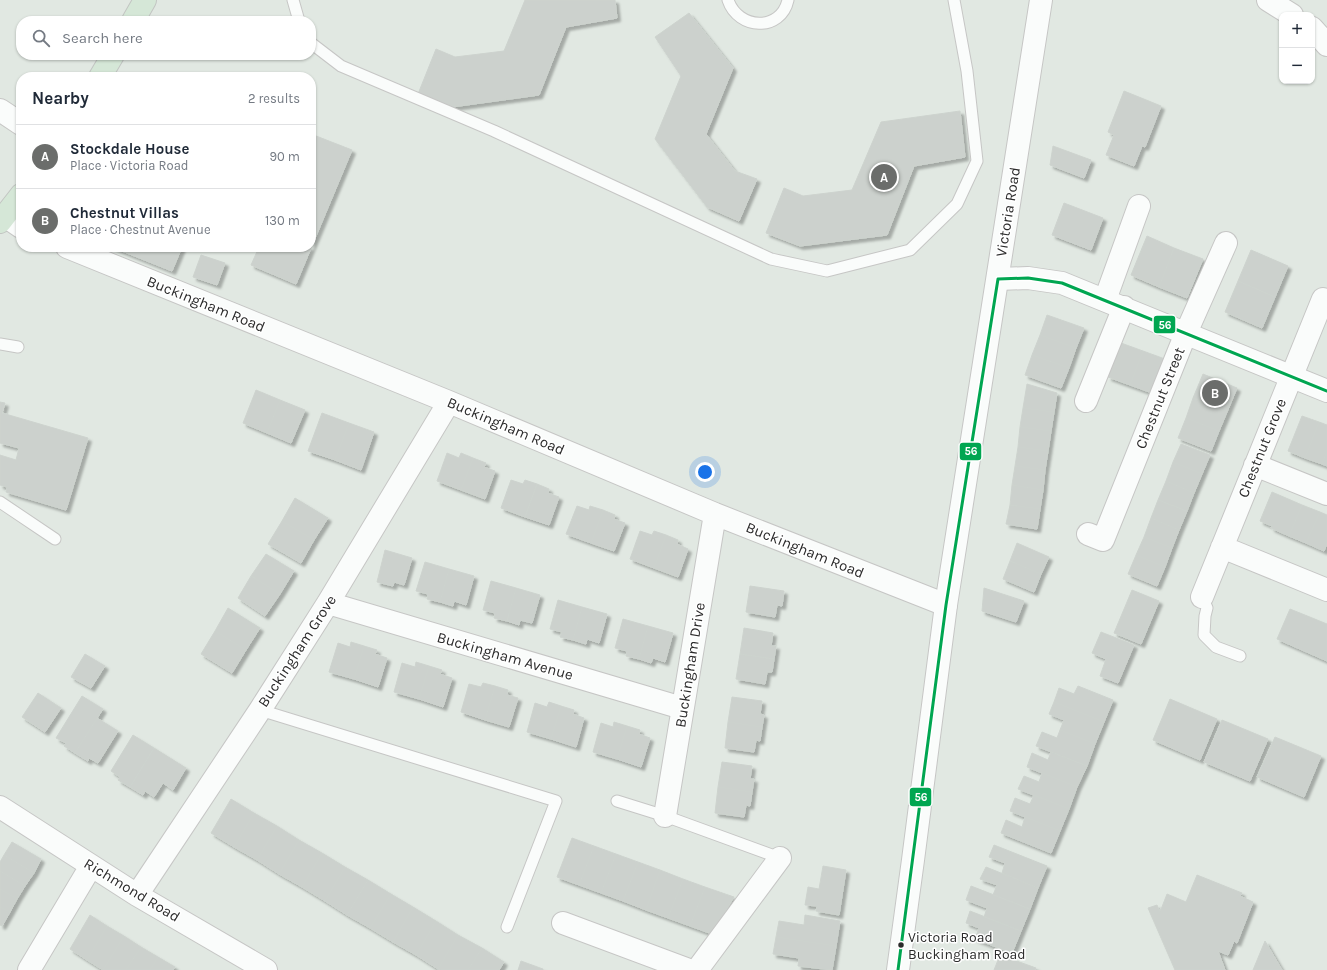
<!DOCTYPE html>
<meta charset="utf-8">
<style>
:root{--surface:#fff;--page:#f2f2f3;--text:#1f2937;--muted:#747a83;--line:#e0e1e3;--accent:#6b6d6b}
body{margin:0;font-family:Karla,sans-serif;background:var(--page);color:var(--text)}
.controls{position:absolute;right:12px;top:12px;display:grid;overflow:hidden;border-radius:8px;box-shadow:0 1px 3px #0004}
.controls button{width:36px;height:36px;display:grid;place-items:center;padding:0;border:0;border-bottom:1px solid var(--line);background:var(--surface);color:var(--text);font:20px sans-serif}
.you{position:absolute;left:705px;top:472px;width:14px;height:14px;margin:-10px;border:3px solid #fff;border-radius:50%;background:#1a73e8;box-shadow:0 0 0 6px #1a73e833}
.badge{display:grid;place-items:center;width:26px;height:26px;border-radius:50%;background:var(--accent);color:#fff;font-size:13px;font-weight:700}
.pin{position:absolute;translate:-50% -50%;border:2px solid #fff;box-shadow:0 1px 4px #0006}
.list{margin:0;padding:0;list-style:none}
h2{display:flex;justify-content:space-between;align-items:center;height:52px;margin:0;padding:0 16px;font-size:17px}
h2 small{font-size:13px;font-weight:400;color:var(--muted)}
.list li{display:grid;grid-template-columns:26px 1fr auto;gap:12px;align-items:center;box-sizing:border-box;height:64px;padding:0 16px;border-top:1px solid var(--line)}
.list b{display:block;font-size:15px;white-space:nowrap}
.list p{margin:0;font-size:13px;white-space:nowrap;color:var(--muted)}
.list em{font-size:13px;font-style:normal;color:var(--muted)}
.icon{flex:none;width:22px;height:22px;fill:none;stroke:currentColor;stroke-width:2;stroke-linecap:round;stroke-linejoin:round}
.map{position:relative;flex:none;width:1327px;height:970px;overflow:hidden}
.search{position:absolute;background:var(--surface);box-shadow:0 1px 3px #0004;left:16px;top:16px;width:300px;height:44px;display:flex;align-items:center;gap:10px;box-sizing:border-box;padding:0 14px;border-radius:16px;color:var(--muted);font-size:15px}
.panel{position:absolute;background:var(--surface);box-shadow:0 1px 3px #0004;left:16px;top:72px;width:300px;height:180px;border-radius:16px}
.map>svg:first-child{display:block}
</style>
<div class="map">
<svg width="1327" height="970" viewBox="0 0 1327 970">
<defs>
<filter id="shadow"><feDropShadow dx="3.5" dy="3.5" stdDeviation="1" flood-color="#0004"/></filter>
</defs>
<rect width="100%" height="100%" fill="#e1e8e2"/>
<path fill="#ccd1cd" stroke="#cdd3ce" filter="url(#shadow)" d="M525,0H615L617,18L566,27L539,95L452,107L418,94L436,49L455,57L504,51Z
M689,13L733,68L706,134L735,171L757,179L739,221L707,207L655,139L681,76L655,37Z
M1124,91L1161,106L1145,147L1142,146L1134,166L1106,155L1114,135L1108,132Z
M960,111L965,157L914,166L887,235L800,246L766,233L784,188L803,196L852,190L881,122Z
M311,134L352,150L296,284L251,265L259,247H311Z
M1053,146L1091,160L1084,178L1050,165Z
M1064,203L1103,218L1091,250L1052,235Z
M1147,236L1174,248L1159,287L1131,275Z
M112,247H182L172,271Z
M1174,248L1203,259L1187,298L1159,287Z
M1251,250L1288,266L1275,297L1238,281Z
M201,255L225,263L217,285L193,277Z
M1238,281L1275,297L1262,328L1225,312Z
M1047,315L1084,328L1076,348L1040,335Z
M1040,335L1076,348L1069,368L1032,355Z
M1121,343L1143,351L1130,385L1108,377Z
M1143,351L1165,359L1152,393L1130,385Z
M1032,355L1069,368L1061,388L1025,375Z
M1203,374L1237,388L1227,412L1193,398Z
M1027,384L1057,393L1054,412L1023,408Z
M256,390L280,400L267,433L243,423Z
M1193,398L1227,412L1219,431L1186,418Z
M280,400L305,410L291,443L267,433Z
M0,402L5,403L2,413L88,438L66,510L6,492L7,487L0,485V455L16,460L19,448L0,443Z
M1023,408L1054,412L1051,431L1020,427Z
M322,413L349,423L335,460L308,451Z
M1302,416L1319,422L1305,458L1288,451Z
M1186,418L1219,431L1211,451L1178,438Z
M1319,422L1327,425V451L1322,464L1305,458Z
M349,423L374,432L361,470L335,460Z
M1020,427L1051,431L1048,451L1018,447Z
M1181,444L1210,455L1202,474L1173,462Z
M1018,447L1048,451L1045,470L1015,466Z
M1327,451V466L1322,464Z
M447,453L459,458L461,453L473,458L461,490L437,481Z
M473,458L486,463L484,467L495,471L485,499L461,490Z
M1173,462L1202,474L1194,493L1166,481Z
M1015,466L1045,470L1043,490L1012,485Z
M511,480L523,484L525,480L537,484L525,517L501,508Z
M1166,481L1194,493L1187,511L1158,500Z
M537,484L549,489L548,493L559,497L549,525L525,517Z
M1012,485L1043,490L1040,509L1010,505Z
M1272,492L1302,505L1289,536L1271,528L1272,526L1260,521Z
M295,498L328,518L314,540L282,521Z
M1158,500L1187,511L1179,530L1151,518Z
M1010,505L1040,509L1037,529L1006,524Z
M1302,505L1320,512L1306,543L1289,536Z
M577,506L589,510L590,506L603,510L591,543L566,534Z
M603,510L615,515L614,519L625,523L614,551L591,543Z
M1320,512L1327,515V544L1324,551L1306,543Z
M1151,518L1179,530L1172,548L1144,537Z
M282,521L314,540L301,563L268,544Z
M640,531L652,535L654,531L666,535L654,568L630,559Z
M666,535L678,540L677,544L688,549L678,577L654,568Z
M1144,537L1172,548L1165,567L1136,555Z
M1017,543L1049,557L1041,574L1010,561Z
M385,550L412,558L404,585L394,582L393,586L377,582Z
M266,554L294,571L280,594L251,576Z
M1136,555L1165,567L1157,586L1128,574Z
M1010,561L1041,574L1034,592L1003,579Z
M425,562L449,569L440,602L427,599L428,594L416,591Z
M449,569L474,576L466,605L454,601L453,606L440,602Z
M251,576L280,594L265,616L238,598Z
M491,581L516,588L507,621L494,618L495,613L483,610Z
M750,586L784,591L782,606L777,605L775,617L746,612Z
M516,588L540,595L532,623L520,620L519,625L507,621Z
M984,588L1024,601L1016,622L982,611Z
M1132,590L1159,601L1141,644L1114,633Z
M558,600L582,607L573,640L560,637L562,632L550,629Z
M582,607L607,614L599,643L587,639L586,644L573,640Z
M228,608L260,628L246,650L215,631Z
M1290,609L1327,624V661L1277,639Z
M623,619L648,626L639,659L626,656L627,651L615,648Z
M648,626L673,633L665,662L653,658L651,663L639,659Z
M744,628L773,633L771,646H776L774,659L740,654Z
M215,631L246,650L232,673L201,654Z
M1101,632L1134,645L1118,683L1100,676L1106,659L1092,653Z
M351,642L364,646L354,679L329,672L338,643L350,647Z
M364,646L377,650L375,654L387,658L378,687L354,679Z
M85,654L105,666L91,688L71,677Z
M740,654L774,659L772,672H767L765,684L736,679Z
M416,662L429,666L419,699L394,692L402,663L415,667Z
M429,666L442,670L440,674L452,678L443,707L419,699Z
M483,683L495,686L485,720L461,712L469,684L481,687Z
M495,686L508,690L507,695L518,698L509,727L485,720Z
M1078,686L1113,700L1104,722L1054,702L1059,688L1074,694Z
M38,693L61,708L45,732L22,717Z
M82,696L103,709L75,753L64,746L66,743L56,738Z
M732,697L762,701L760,714L764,715L762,727L728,722Z
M1170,699L1217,719L1200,760L1153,740Z
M549,702L561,706L551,739L527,732L535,703L547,707Z
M1054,702L1104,722L1095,744L1060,730L1064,720L1049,714Z
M561,706L574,710L573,714L584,718L576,747L551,739Z
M97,718L118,731L98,763L89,758L88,761L75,753Z
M1222,720L1268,739L1250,781L1204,762Z
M614,722L627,726L617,759L593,752L601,723L613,727Z
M728,722L762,727L760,741L756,740L754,752L725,748Z
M627,726L640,730L639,734L650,738L641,767L617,759Z
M1060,730L1095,744L1087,766L1036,746L1042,732L1057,738Z
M133,735L154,748L130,787L118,780L120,777L111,771Z
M1275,737L1321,756L1304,797L1257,777Z
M154,748L186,768L173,790L163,783L154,797L145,791L143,795L130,787Z
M1051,752L1087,766L1077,787L1027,767L1032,753L1048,760Z
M722,762L752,766L750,779H754L752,792L718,787Z
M1042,773L1077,787L1069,809L1018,789L1024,776L1039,782Z
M718,787L752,792L750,806L746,805L744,817L715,813Z
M1034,795L1069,809L1060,831L1010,811L1015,798L1030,804Z
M231,799L254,813L234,847L211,833Z
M254,813L277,826L257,860L234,847Z
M1025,817L1060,831L1051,853L1001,833L1006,820L1022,827Z
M277,826L299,840L279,874L257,860Z
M572,838L594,846L579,885L557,877Z
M299,840L322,853L302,887L279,874Z
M12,842L41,859L34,873L4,855Z
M994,845L1047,866L1038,888L1002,873L1005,863L989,857Z
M594,846L616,854L601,893L579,885Z
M322,853L345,867L325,901L302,887Z
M616,854L638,862L623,901L601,893Z
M4,855L34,873L25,886L0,871V862Z
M638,862L660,870L646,910L623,901Z
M823,866L846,870L839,915L816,911L817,906L805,905L808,887L819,889Z
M345,867L368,880L347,915L325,901Z
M986,867L1038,888L1030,909L993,895L997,885L980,879Z
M660,870L683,879L668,918L646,910Z
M0,871L25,886L17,899L0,889Z
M1197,875L1242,893L1240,896L1253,902L1237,943L1234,941L1228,955L1218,951L1225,970H1175L1148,908L1157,905L1160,912L1167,894L1186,902Z
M683,879L705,887L690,926L668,918Z
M368,880L391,894L370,928L347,915Z
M971,886L1030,909L1021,931L984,917L987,908L966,900Z
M705,887L734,897L712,934L690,926Z
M0,889L17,899L10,912L0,907Z
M391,894L413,907L393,942L370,928Z
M0,907L10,912L2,926L0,925Z
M413,907L436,921L416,955L393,942Z
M970,911L1021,931L1012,953L975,939L979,928L966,923Z
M90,915L107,926L87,960L70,949Z
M805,915L840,921L836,946L776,937L779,921L804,925Z
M436,921L458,935L438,969L416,955Z
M107,926L124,936L103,970L87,960Z
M458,935L482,948L468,970H441L438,969Z
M124,936L141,947L126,970H103Z
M776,937L836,946L832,970L798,966L799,958L773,954Z
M1265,941L1282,970H1253Z
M141,947L158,957L150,970H126Z
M482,948L504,962L499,970H468Z
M1000,955L1036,968L1035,970H994Z
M158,957L175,967L173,970H150Z
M521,961L543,969V970H518Z"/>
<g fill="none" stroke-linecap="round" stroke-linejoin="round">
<g stroke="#c6c6c5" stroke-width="13">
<path id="lane" d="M293,0L299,21
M728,0C738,30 781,32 788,0
M311,43L341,66L494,131L771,259L827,271L910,250L957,204L977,161L967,71L954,0
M0,344L18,347
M0,502L55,539
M1202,597L1207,608L1205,616L1204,635L1216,647L1240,656
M260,710L556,801L507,927
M617,801L665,816L780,858"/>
</g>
<g stroke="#c6c6c5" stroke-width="24">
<path id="street" d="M1268,0L1292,15
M1312,28L1327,45
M0,110L21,124
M5,216L21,227
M67,247L449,402L715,514L946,605
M998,279L1028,278L1062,283L1327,391
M1105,300L1139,206
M1086,401L1124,307
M1255,465L1327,494
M1088,534L1103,540L1186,333L1226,243
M1222,547L1327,590
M1202,597L1323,299
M328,603L682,708
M0,807L137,895L266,970
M665,816L715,514
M137,895L260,710L328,603L449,402
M563,923L689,970
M29,970L91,866
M697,970L780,858"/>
</g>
<g stroke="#c6c6c5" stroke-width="24">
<path id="secondary" d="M898,970L913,860L946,605L1041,0"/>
</g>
<g stroke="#c2c5c2" stroke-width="24">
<path id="highway" d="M133,21L145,0
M100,77L113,55
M0,222L21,195"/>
</g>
<use href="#lane" stroke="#fafcfb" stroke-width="11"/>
<use href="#street" stroke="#fafcfb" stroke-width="22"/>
<use href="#secondary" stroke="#fafcfb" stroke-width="22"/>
<use href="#highway" stroke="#d5e7d7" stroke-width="22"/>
<g stroke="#fff" stroke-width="6">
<path id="bus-1" d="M998,279L1028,278L1062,283L1327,391
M898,970L946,605L998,279"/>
</g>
<use href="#bus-1" stroke="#00a651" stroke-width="3"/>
</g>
<circle fill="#2b2b2b" stroke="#fff" stroke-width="1.5" cx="901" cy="945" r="3.5"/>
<g text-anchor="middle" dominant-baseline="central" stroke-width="3" stroke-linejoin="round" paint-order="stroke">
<g font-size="14" fill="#2b2b2b" stroke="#fff" text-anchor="start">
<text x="908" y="937">Victoria Road<tspan x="908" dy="17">Buckingham Road</tspan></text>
</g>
<g font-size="15" fill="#2b2b2b" stroke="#fff">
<text transform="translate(1008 212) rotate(-81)">Victoria Road</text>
<text transform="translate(206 304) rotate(22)">Buckingham Road</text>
<text transform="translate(1160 398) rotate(-68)">Chestnut Street</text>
<text transform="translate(506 426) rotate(23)">Buckingham Road</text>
<text transform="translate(1262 448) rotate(-68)">Chestnut Grove</text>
<text transform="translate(805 550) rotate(22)">Buckingham Road</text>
<text transform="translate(297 651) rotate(-57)">Buckingham Grove</text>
<text transform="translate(505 656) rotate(16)">Buckingham Avenue</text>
<text transform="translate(690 665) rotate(-81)">Buckingham Drive</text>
<text transform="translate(132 890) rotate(31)">Richmond Road</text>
</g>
</g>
<g stroke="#fff" stroke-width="1.5">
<rect x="1153" y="315" width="23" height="19" rx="4" fill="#00a651"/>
<rect x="959" y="442" width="23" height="19" rx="4" fill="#00a651"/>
<rect x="909" y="787" width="23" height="20" rx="4" fill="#00a651"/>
</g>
<g font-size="11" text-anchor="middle" font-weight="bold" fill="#fff">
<text x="1165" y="329">56</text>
<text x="971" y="455">56</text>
<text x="921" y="801">56</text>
</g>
</svg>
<div class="controls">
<button>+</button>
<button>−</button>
</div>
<div class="you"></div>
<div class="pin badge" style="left:884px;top:177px">A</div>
<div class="pin badge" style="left:1215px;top:393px">B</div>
<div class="search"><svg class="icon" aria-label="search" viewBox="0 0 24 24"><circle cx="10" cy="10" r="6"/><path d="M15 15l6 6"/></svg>Search here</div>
<section class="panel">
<h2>Nearby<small>2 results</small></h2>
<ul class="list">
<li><span class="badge">A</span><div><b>Stockdale House</b><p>Place · Victoria Road</p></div><em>90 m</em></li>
<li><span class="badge">B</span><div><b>Chestnut Villas</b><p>Place · Chestnut Avenue</p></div><em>130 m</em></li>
</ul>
</section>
</div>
